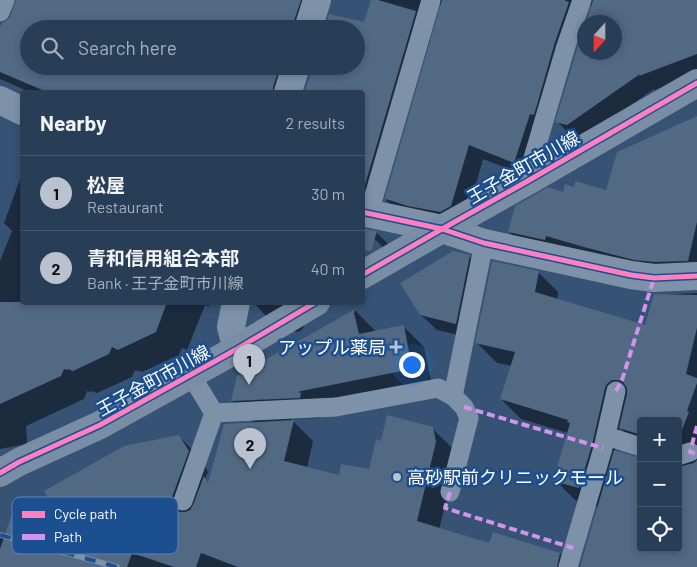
<!DOCTYPE html>
<meta charset="utf-8">
<style>
:root{--surface:#283e57;--page:#30455d;--text:#f1f3f6;--muted:#a5aeba;--line:#44576d;--accent:#b9c2ce}
body{margin:0;font-family:Barlow,"Noto Sans JP",sans-serif;background:var(--page);color:var(--text)}
.controls{position:absolute;right:15px;bottom:15px;display:grid;overflow:hidden;border-radius:5px;box-shadow:0 2px 8px #0003}
.controls button{width:45px;height:45px;display:grid;place-items:center;padding:0;border:0;border-bottom:1px solid var(--line);background:var(--surface);color:var(--text);font:25px sans-serif}
.compass{position:absolute;left:577px;top:15px;width:45px;height:45px;border-radius:50%;background:var(--surface);box-shadow:0 2px 8px #0003;rotate:201deg}
.you{position:absolute;left:411px;top:364px;width:18px;height:18px;margin:-12px;border:4px solid #fff;border-radius:50%;background:#1a73e8;box-shadow:0 0 0 8px #1a73e833}
.badge{display:grid;place-items:center;width:32px;height:32px;border-radius:50%;background:var(--accent);color:#111;font-size:16px;font-weight:700}
.pin{position:absolute;translate:-50% -41px;filter:drop-shadow(0 1px 2px #0008)}
.pin::after{content:'';position:absolute;top:26px;width:18px;height:15px;background:inherit;clip-path:polygon(0 0,100% 0,50% 100%)}
.list{margin:0;padding:0;list-style:none}
h2{display:flex;justify-content:space-between;align-items:center;height:65px;margin:0;padding:0 20px;font-size:21px}
h2 small{font-size:16px;font-weight:400;color:var(--muted)}
.list li{display:grid;grid-template-columns:32px 1fr auto;gap:15px;align-items:center;box-sizing:border-box;height:75px;padding:0 20px;border-top:1px solid var(--line)}
.list b{display:block;font-size:19px;white-space:nowrap}
.list p{margin:0;font-size:16px;white-space:nowrap;color:var(--muted)}
.list em{font-size:16px;font-style:normal;color:var(--muted)}
.icon{flex:none;width:28px;height:28px;fill:none;stroke:currentColor;stroke-width:2;stroke-linecap:round;stroke-linejoin:round}
.map{position:relative;flex:none;width:697px;height:567px;overflow:hidden}
.search{position:absolute;background:var(--surface);box-shadow:0 2px 8px #0003;left:20px;top:20px;width:345px;height:55px;display:flex;align-items:center;gap:12px;box-sizing:border-box;padding:0 18px;border-radius:28px;color:var(--muted);font-size:19px}
.panel{position:absolute;background:var(--surface);box-shadow:0 2px 8px #0003;left:20px;top:90px;width:345px;height:215px;border-radius:5px}
.map>svg:first-child{display:block}
</style>
<div class="map">
<svg width="697" height="567" viewBox="0 0 697 567">
<rect width="100%" height="100%" fill="#365274"/>
<path fill="#0007" fill-rule="evenodd" d="M17,0H323L311,29H29V66H305L290,92H30L0,79V30L8,22L17,4Z
M372,0H697V73L655,90L654,89L582,139L571,136L557,121L584,31V52H614V22H587L594,4L590,6L529,177L483,159L466,220L400,214L386,200L443,3L438,6L362,212V92H305L312,71L356,66L365,24Z
M697,118V273L521,244L509,232L564,193L607,191Z
M22,174V302H210L209,307L205,305L187,350L182,348L179,355L142,372L135,370L132,377L97,393L91,391L90,392L87,391L84,399L26,426L27,444L0,449V261L12,231L4,223Z
M370,231L376,232L403,259L401,266L375,239Z
M469,256L484,271L471,338L437,330L421,315Z
M538,272L558,292L557,300L646,326L655,295L697,293V567H581L599,507L575,500L555,480L568,433L521,419L501,399L512,366L497,363L477,343ZM641,421H678V548H641L615,452L620,428L641,448Z
M253,302H310L303,329L298,332L276,327Z
M355,310L376,332L403,326L424,347L433,390L321,415L320,418L291,419L313,441L307,468L340,477L370,470L381,442L432,428L452,448L456,463L439,529L490,545L560,554L572,567H0V532L6,536L66,528L179,436L199,457L208,472L205,479L209,484L255,424L232,401L238,377Z"/>
<path fill="#526984" d="M16,0H301L293,24V29H29V66H280L273,87V92H47L0,72V27L2,23L6,21L10,17Z
M371,0H378L416,11L362,195V92H311L305,91L311,71V66H356V29H324L329,14L364,22Z
M442,0H564L569,2L555,42L534,115L530,114L514,163L469,145L451,206L440,212L408,206L386,199L384,201Z
M593,0H697V54L639,76L640,74L567,125L555,122L577,49L584,27V52H614V22H586Z
M697,116V222L688,261L655,262L634,260L584,247L546,236L545,240L508,232L515,206L548,187L563,192L565,184L574,187L575,181L606,190L617,152Z
M362,228L377,231L371,251L362,250Z
M453,251L470,255L456,324L420,315L400,283Z
M492,261L539,271L535,292L645,325L654,294L697,295V328L686,374L697,378V383L687,411L689,412L678,440V421H641V435L619,428L627,394V388L623,382L618,380H612L607,384L605,388L592,445L579,488L553,481L570,423L567,422L568,420L500,399L515,352L475,343Z
M0,302H167L156,332L118,350L112,347L109,354L73,371L68,369L67,370L64,369L61,376L0,404Z
M355,309L354,313L359,334L404,325L412,369L301,391L298,392L301,393L300,398L231,401L237,376Z
M387,415L433,427L436,442L417,521L489,543L493,532L560,553L557,567H238L201,553L196,567H174L132,553L127,567H0V549L12,514L63,526L44,491L124,446L179,435L189,451L172,497V503L175,509L180,512H185L190,510L193,505L204,476L208,483L224,424L294,420L284,461L339,475L341,464L369,469L376,439L381,441Z
M614,450L641,458V548H678V467L694,463L697,460V567H580Z"/>
<g fill="none" stroke-linecap="round" stroke-linejoin="round">
<path stroke="#7d92a8" stroke-width="19" d="M0,12L5,0
M526,182L566,46L582,0
M369,213L431,0
M214,413L336,407L438,388L453,396L484,243
M606,436L641,447
M678,456L690,452
M450,492L469,418L464,407L453,396
M183,501L214,413L191,375
M568,567L603,448L616,391"/>
<path stroke="#7d92a8" stroke-width="28" d="M308,29L317,0
M288,92L296,66
M0,100L22,111
M362,212L442,229L484,243L631,275L654,278L697,276
M236,302L231,327L237,349"/>
<path stroke="#798da4" stroke-width="28" d="M362,275L442,229L526,182L697,83
M0,473L19,462L100,425L237,349L316,302"/>
<g stroke="#7e92a7" stroke-width="5.5">
<path id="rail" d="M0,535L117,567"/>
</g>
<use href="#rail" stroke="#1b4f8f" stroke-width="4" stroke-dasharray="11" stroke-linecap="butt"/>
<path stroke="#d193ec" stroke-width="4" stroke-dasharray="8 4" stroke-linecap="butt" d="M616,391L622,380L654,278
M464,407L603,448
M697,426L690,452L697,454
M450,492L445,508L573,548"/>
<g stroke="#1b4f8f" stroke-width="8">
<path id="cycleway" d="M362,212L442,229L484,243L631,275L654,278L697,276
M362,275L442,229L526,182L697,83
M0,473L19,462L100,425L237,349L316,302"/>
</g>
<use href="#cycleway" stroke="#ff80c0" stroke-width="5"/>
</g>
<g fill="#b9c2ce" stroke="#1b4f8f" stroke-width="2">
<path d="M393.5 339.5h5v5h5v5h-5v5h-5v-5h-5v-5h5z"/>
<circle cx="397" cy="477" r="5"/>
</g>
<g text-anchor="middle" dominant-baseline="central" stroke-width="5" stroke-linejoin="round" paint-order="stroke">
<g font-size="18" fill="#fff" stroke="#1b4f8f">
<text transform="translate(523 167) rotate(-30)">王子金町市川線</text>
<text transform="translate(153 380) rotate(-29)">王子金町市川線</text>
</g>
<g font-size="18" fill="#fff" stroke="#1b4f8f" text-anchor="end">
<text x="386" y="347">アップル薬局</text>
<text x="407" y="477" text-anchor="start">高砂駅前クリニックモール</text>
</g>
</g>
<rect x="12" y="497" width="166" height="57" rx="8" fill="#1b4f8f" stroke="#5f84b1" stroke-width="1"/>
<rect x="22" y="511" width="23" height="7" fill="#ff80c0"/>
<rect x="22" y="534" width="23" height="6" fill="#d193ec"/>
<g font-size="14" fill="#fff">
<text x="54" y="519">Cycle path</text>
<text x="54" y="542">Path</text>
</g>
</svg>
<div class="controls">
<button>+</button>
<button>−</button>
<button><svg class="icon" aria-label="locate" viewBox="0 0 24 24"><circle cx="12" cy="12" r="6"/><path d="M12 2v4M12 18v4M2 12h4M18 12h4"/></svg></button>
</div>
<svg class="compass" viewBox="-18 -18 36 36"><path d="M0-13l5 13h-10z" fill="#e53935"/><path d="M0 13l5-13h-10z" fill="#a5aeba"/></svg>
<div class="you"></div>
<div class="pin badge" style="left:249px;top:385px">1</div>
<div class="pin badge" style="left:250px;top:469px">2</div>
<div class="search"><svg class="icon" aria-label="search" viewBox="0 0 24 24"><circle cx="10" cy="10" r="6"/><path d="M15 15l6 6"/></svg>Search here</div>
<section class="panel">
<h2>Nearby<small>2 results</small></h2>
<ul class="list">
<li><span class="badge">1</span><div><b>松屋</b><p>Restaurant</p></div><em>30 m</em></li>
<li><span class="badge">2</span><div><b>青和信用組合本部</b><p>Bank · 王子金町市川線</p></div><em>40 m</em></li>
</ul>
</section>
</div>
